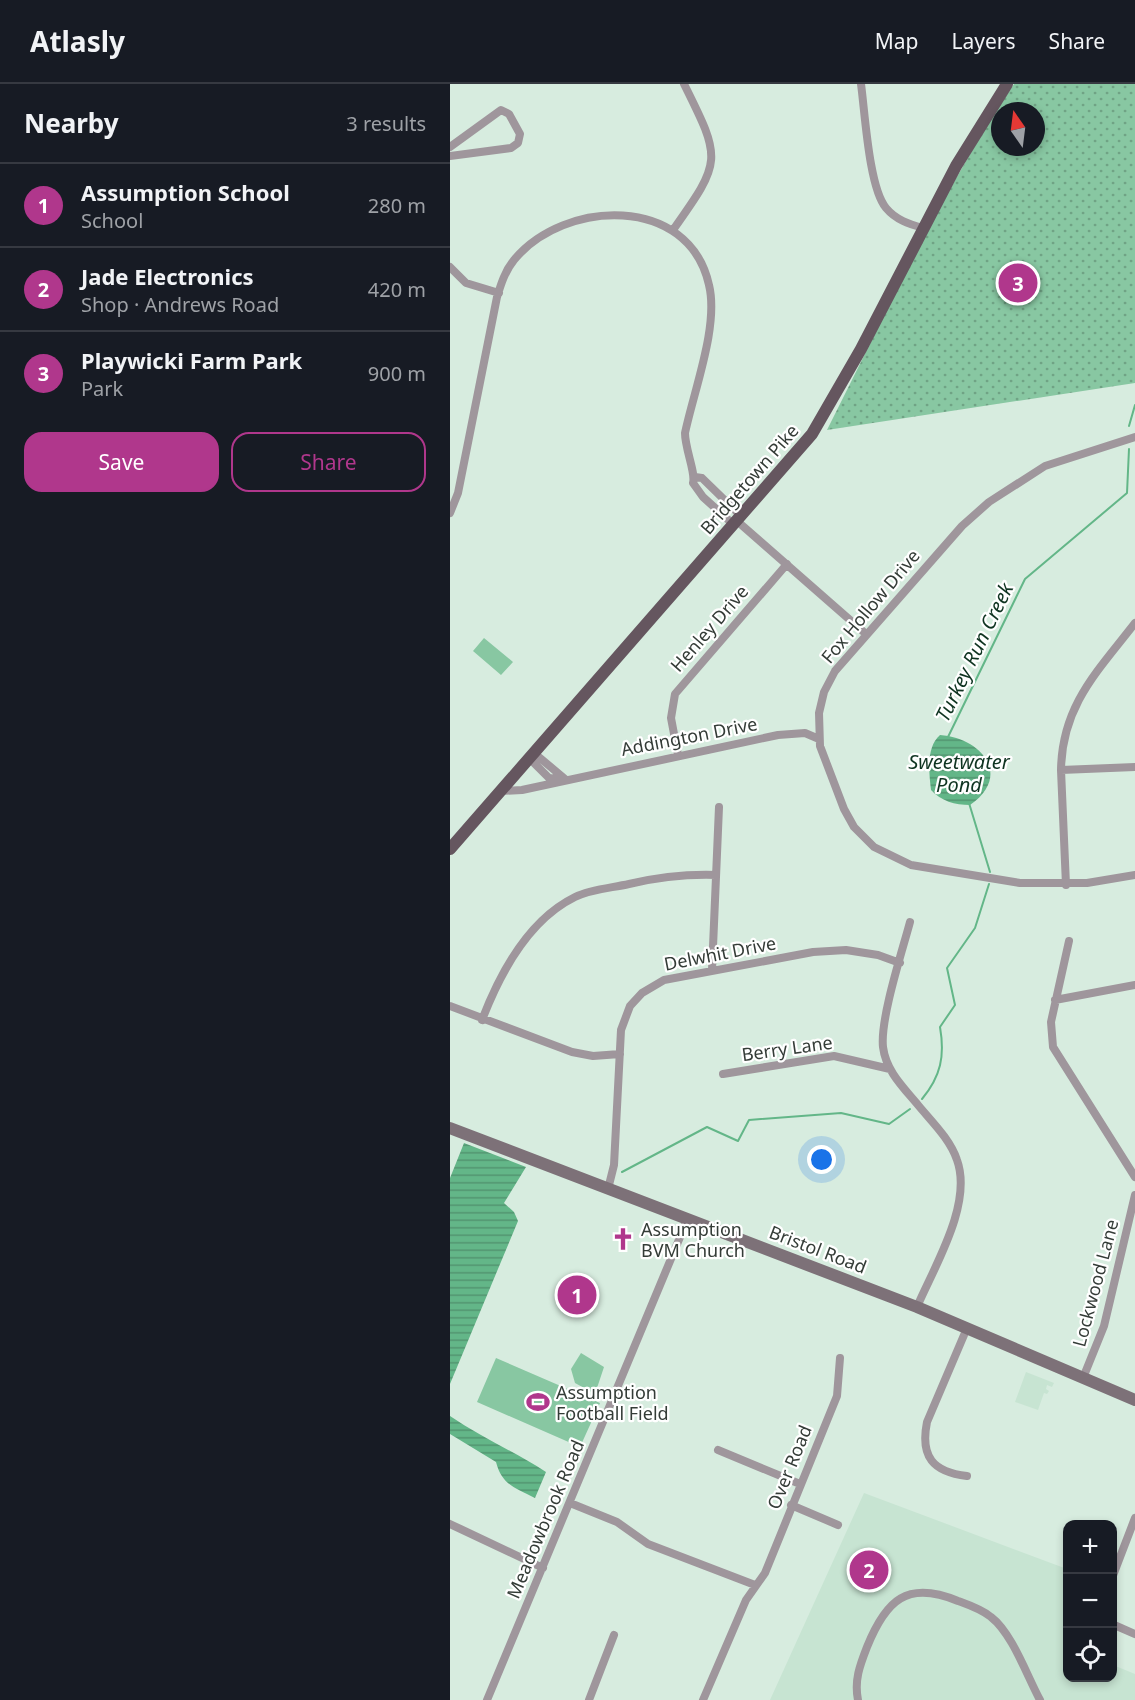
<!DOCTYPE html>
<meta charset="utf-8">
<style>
:root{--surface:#171b24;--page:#242831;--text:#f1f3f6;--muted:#9ea1a6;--line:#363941;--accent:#b0378c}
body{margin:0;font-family:"Noto Sans",sans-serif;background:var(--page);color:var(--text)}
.controls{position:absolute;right:18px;bottom:18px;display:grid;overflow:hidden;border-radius:12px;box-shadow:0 3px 9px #0003}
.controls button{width:54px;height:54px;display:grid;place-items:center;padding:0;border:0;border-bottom:2px solid var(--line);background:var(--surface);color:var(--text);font:30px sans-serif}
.compass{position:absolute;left:541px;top:18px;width:54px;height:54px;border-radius:50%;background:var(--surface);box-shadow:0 3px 9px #0003;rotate:346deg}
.you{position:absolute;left:372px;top:1076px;width:21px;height:21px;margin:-15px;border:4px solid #fff;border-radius:50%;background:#1a73e8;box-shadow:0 0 0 9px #1a73e833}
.badge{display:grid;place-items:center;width:39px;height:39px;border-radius:50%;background:var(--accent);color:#fff;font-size:20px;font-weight:700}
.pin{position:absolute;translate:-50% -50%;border:3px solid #fff;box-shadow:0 2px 6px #0006}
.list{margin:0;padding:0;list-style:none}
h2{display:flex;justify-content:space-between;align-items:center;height:78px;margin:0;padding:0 24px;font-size:26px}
h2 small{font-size:20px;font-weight:400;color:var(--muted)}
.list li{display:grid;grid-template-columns:39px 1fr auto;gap:18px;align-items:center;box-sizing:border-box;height:84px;padding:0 24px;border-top:2px solid var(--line)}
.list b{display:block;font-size:22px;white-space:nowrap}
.list p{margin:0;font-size:20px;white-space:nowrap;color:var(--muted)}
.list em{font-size:20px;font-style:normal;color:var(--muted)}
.actions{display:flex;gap:12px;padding:18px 24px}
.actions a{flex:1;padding:14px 0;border:2px solid var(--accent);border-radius:18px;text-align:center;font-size:21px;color:var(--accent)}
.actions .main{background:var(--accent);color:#fff}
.icon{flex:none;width:33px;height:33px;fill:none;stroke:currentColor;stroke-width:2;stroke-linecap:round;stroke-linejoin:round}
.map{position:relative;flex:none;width:685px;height:1616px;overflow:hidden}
header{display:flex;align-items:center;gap:36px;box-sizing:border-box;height:84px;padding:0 30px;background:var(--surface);border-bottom:2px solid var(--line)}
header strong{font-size:28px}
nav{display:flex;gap:33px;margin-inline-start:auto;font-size:21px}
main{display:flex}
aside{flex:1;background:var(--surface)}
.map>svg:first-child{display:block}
</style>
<header>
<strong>Atlasly</strong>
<nav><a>Map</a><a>Layers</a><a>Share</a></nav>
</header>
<main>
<aside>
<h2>Nearby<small>3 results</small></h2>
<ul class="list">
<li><span class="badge">1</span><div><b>Assumption School</b><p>School</p></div><em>280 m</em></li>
<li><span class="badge">2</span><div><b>Jade Electronics</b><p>Shop · Andrews Road</p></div><em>420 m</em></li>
<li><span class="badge">3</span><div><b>Playwicki Farm Park</b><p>Park</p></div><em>900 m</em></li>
</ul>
<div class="actions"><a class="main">Save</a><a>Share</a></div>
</aside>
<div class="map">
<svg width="685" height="1616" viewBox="0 0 685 1616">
<defs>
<pattern id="park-dots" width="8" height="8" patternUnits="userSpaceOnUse" patternTransform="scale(1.5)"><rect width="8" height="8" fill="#88c7a2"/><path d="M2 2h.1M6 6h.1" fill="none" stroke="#70a385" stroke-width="1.8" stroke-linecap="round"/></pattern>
<pattern id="water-rules" width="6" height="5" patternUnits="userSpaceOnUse" patternTransform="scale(1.5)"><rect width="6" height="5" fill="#63b688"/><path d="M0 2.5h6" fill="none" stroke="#529570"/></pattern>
</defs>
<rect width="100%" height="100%" fill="#d7ecdf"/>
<path fill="#c7e4d2" d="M576,1288L604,1299L602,1303L597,1301L596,1305L599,1307L597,1310L594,1309L588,1326L565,1318Z
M414,1409L617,1485L618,1594H662L663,1581L685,1590V1616H320Z"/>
<path fill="url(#park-dots)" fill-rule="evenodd" d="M564,0H685V299L377,346C436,229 491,109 564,0ZM550,27H586V63H550Z"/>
<path fill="#88c7a2" d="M34,554L63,578L51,591L23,567Z
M131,1269L154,1283L145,1310L125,1299L121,1285Z
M46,1274L150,1319L130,1363L27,1318Z"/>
<path fill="url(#water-rules)" d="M490,651C531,654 563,691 520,721C505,721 491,717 481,706C479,689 476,663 490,651Z
M14,1059L76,1083L54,1119L64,1128L68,1137L0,1300V1094Z
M0,1332C31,1353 65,1368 96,1388L85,1414C65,1404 52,1401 46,1378L0,1350Z"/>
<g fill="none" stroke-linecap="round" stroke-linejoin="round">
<path stroke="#63b688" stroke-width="2" d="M679,342L685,321
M498,653L575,495L677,409L679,365
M519,719L540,788
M472,1015C491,992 495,972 490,943L505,921L497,884L525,844L539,800
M172,1088L257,1043L288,1057L299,1036L391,1029L439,1040L460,1025"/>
<path stroke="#9f969c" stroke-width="8" d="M411,0C415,29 419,104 436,124C446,136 459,140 473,144
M0,63L51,26L59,30L70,50L68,59L61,64L0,72
M223,146C272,77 272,76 234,0
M0,183L16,199L49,209
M685,353L595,382L539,418L512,442L385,587L374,608L369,629L370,662L394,725L404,743L424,763L461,781L570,799H637L685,791
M245,393L252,394L291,432
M0,429L8,409L47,213C51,200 55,187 64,176C114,115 239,110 259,201C269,242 244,306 235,349C235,365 246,389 243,399L253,413L284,441
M287,437L416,550
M685,539C648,587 612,621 611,686L685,683
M84,669L115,695
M228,671L221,634L225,610L337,480
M79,674L99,694L110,695
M611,686L616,801
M50,707L72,706L328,651L355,649L369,655
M460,838C452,868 430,935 433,963C436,987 453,1003 468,1021C482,1038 500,1055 507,1076C523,1120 484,1183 467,1223
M619,857L601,938L603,963L685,1093
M262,886L269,723
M605,916L685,901
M0,922L122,968L143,972L170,970
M32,936C50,889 78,836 125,813C141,805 161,804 179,800C209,793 235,790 266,791
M273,990L384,972L440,985
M158,1105L164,1081L171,946L180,922L192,909L214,896L363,868L396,866L428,871L450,879
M517,1244L477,1338C470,1373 483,1388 517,1392
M633,1294L654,1242L685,1111
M268,1366L350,1400
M120,1419L167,1438L198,1460L305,1501
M341,1421L388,1441
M0,1440L93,1484
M662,1494L685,1434
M662,1540L685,1550
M37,1616L238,1134
M139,1616L164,1551
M253,1616L296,1516L315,1489L387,1312L390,1274
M408,1616C404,1596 410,1581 417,1563C436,1516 457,1496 508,1517C519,1521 531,1525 541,1533C562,1549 577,1592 590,1616"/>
<path stroke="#7d7178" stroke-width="12" d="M0,1044L467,1223L685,1316"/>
<path stroke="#65565f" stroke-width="12" d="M0,765L362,350L411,265L506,82L557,0"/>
</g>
<defs>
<g id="church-bare" transform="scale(1.8)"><path d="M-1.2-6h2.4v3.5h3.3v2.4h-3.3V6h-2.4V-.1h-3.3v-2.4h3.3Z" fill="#b0378c" stroke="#fff" stroke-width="2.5" paint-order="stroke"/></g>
<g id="stadium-bare" transform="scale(1.8)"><path d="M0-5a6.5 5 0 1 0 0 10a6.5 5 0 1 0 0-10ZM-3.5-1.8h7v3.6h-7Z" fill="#b0378c" stroke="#fff" stroke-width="2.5" paint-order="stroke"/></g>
</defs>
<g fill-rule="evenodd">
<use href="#church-bare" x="173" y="1155"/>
<use href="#stadium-bare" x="88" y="1318"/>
</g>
<g text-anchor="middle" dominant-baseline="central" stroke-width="4.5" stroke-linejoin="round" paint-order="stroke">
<g font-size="18" fill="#343c37" stroke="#fff">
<text transform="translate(299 395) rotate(-49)">Bridgetown Pike</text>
<text transform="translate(420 522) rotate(-50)">Fox Hollow Drive</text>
<text transform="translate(259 544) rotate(-49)">Henley Drive</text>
<text transform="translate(239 652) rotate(-11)">Addington Drive</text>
<text transform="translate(270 869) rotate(-11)">Delwhit Drive</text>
<text transform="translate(337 964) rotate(-8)">Berry Lane</text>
<text transform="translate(368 1165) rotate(21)">Bristol Road</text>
<text transform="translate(645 1199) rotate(-75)">Lockwood Lane</text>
<text transform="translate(339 1383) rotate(-68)">Over Road</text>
<text transform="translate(95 1435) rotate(-67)">Meadowbrook Road</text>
</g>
<g font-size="18" fill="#343c37" stroke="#fff" text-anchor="start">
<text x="191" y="1145">Assumption<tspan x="191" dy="21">BVM Church</tspan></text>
<text x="106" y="1308">Assumption<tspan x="106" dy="21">Football Field</tspan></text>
</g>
<g font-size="20" font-style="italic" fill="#0f3421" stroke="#fff">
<text transform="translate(524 568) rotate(-64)">Turkey Run Creek</text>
<text x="509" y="677">Sweetwater<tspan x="509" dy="23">Pond</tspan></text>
</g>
</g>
</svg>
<div class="controls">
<button>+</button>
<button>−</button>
<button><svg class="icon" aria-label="locate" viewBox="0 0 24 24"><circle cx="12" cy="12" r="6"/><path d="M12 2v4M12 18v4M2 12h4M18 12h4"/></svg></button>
</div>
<svg class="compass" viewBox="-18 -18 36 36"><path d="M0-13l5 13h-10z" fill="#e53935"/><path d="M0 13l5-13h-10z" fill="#9ea1a6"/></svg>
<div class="you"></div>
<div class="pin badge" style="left:127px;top:1211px">1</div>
<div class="pin badge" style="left:419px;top:1486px">2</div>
<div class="pin badge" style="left:568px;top:199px">3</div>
</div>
</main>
